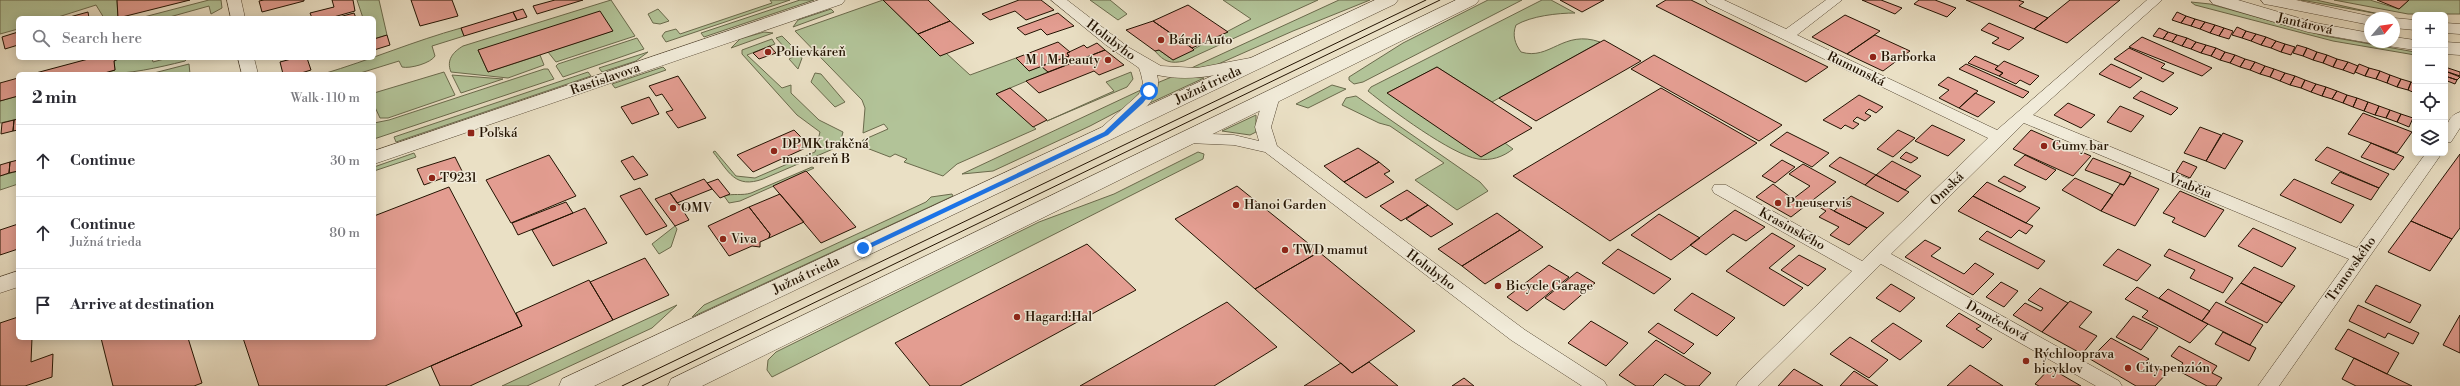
<!DOCTYPE html>
<meta charset="utf-8">
<style>
:root{--surface:#fff;--page:#f7f7f7;--text:#2b2b33;--muted:#7c7c81;--line:#e1e1e2}
body{margin:0;font-family:"Libre Bodoni",serif;background:var(--page);color:var(--text)}
.controls{position:absolute;right:12px;top:12px;display:grid;overflow:hidden;border-radius:6px;box-shadow:0 2px 10px #0003}
.controls button{width:36px;height:36px;display:grid;place-items:center;padding:0;border:0;border-bottom:1px solid var(--line);background:var(--surface);color:var(--text);font:20px sans-serif}
.compass{position:absolute;left:2364px;top:12px;width:36px;height:36px;border-radius:50%;background:var(--surface);box-shadow:0 2px 10px #0003;rotate:61deg}
.stop{position:absolute;width:12px;height:12px;margin:-9px;border:3px solid #1a73e8;border-radius:50%;background:#fff}
.stop.end{background:#1a73e8;border-color:#fff;box-shadow:0 1px 4px #0008}
.list{margin:0;padding:0;list-style:none}
h2{display:flex;justify-content:space-between;align-items:center;height:52px;margin:0;padding:0 16px;font-size:17px}
h2 small{font-size:13px;font-weight:400;color:var(--muted)}
.list li{display:grid;grid-template-columns:26px 1fr auto;gap:12px;align-items:center;box-sizing:border-box;height:72px;padding:0 16px;border-top:1px solid var(--line)}
.list b{display:block;font-size:15px;white-space:nowrap}
.list p{margin:0;font-size:13px;white-space:nowrap;color:var(--muted)}
.list em{font-size:13px;font-style:normal;color:var(--muted)}
.icon{flex:none;width:22px;height:22px;fill:none;stroke:currentColor;stroke-width:2;stroke-linecap:round;stroke-linejoin:round}
.map{position:relative;flex:none;width:2460px;height:386px;overflow:hidden}
.search{position:absolute;background:var(--surface);box-shadow:0 2px 10px #0003;left:16px;top:16px;width:360px;height:44px;display:flex;align-items:center;gap:10px;box-sizing:border-box;padding:0 14px;border-radius:6px;color:var(--muted);font-size:15px}
.panel{position:absolute;background:var(--surface);box-shadow:0 2px 10px #0003;left:16px;top:72px;width:360px;height:268px;border-radius:6px}
.map>svg:first-child{display:block}
</style>
<div class="map">
<svg width="2460" height="386" viewBox="0 0 2460 386">
<rect width="100%" height="100%" fill="#eae0c5"/>
<filter id="stains"><feTurbulence type="fractalNoise" baseFrequency=".005" numOctaves="4"/><feColorMatrix values="0 0 0 0 .2 0 0 0 0 .09 0 0 0 0 .02 0 0 0 .5 -.17"/></filter>
<radialGradient id="worn" r=".72"><stop offset=".6" stop-color="#630" stop-opacity="0"/><stop offset="1" stop-color="#630" stop-opacity=".3"/></radialGradient>
<path fill="#b2c398" stroke="#6a6a4c" d="M0,0H117L118,18H104L96,5L55,18H18V29L0,34Z
M209,0H221L222,8L211,14L209,6L166,18H140Z
M357,0H379L387,35L374,39V18H363Z
M611,0L635,36L556,62L548,52L612,31L478,50L488,72L540,55L544,65L508,78L451,72C446,60 453,52 463,46Z
M770,0H790L666,42L662,36L665,32L676,29L680,34L772,3Z
M800,0H814L704,37L701,33Z
M883,0L940,56L946,53L970,75L1016,58L1029,71L1041,66L1048,72L996,94L1036,129L957,164L943,176L904,162L907,159L895,154L890,157L864,147L861,144L863,140L888,129L884,124L863,133L865,108L862,100L795,31Z
M1090,0H1110L1127,14L1118,20Z
M1223,0H1318L1184,61C1171,64 1164,62 1155,51L1159,50L1173,60L1251,19Z
M1339,0H1370L1293,31L1216,65L1187,70Z
M1488,0H1522L1363,82L1354,84L1349,80V77L1403,43Z
M1542,0H1551L1575,13C1558,13 1531,16 1516,25C1512,35 1515,44 1521,52C1550,61 1563,29 1600,42L1492,102L1437,67L1387,93L1505,143L1513,149C1503,157 1491,161 1478,159C1452,155 1390,109 1368,91L1371,87Z
M2301,0H2316L2379,14Z
M2334,0H2370L2399,9L2409,0H2460V14H2408Z
M2191,2L2210,4L2325,36L2415,52V55L2333,41L2195,5Z
M658,9L669,21L660,24L653,23L648,14Z
M831,9L834,12L793,27L798,20Z
M461,28L464,36L432,46L435,56C431,63 410,69 402,67L399,61L357,74H323C370,60 414,41 461,28Z
M764,32L773,33L731,48L740,39Z
M782,36L800,54L802,58L798,69L789,59L793,57L776,38Z
M637,38L644,49L563,77L556,66L558,64Z
M772,39L775,44L747,55L782,88L791,85V93L819,120L843,132L840,143L831,146L833,149L763,179C735,189 729,172 713,152L715,151L736,176L755,178L815,152L820,132L797,115L742,54V50Z
M648,52L636,61L602,72L599,68Z
M120,58H152L153,62L168,58H188L185,61C157,68 130,74 101,74L115,70L114,61Z
M189,64L190,74H150Z
M663,67L666,70L615,88L612,84Z
M544,69H548L554,79L374,139V123L389,120Z
M444,72L455,95L388,118H380L374,105V93Z
M588,72L591,76L396,142L394,137Z
M1131,72L1133,79L1127,87L1047,121L1114,91L1106,82Z
M815,73L821,74L845,102L835,107L811,82Z
M452,75L503,79L461,93Z
M1174,76L1204,78L1150,103L1157,83Z
M1332,85L1346,89L1308,108L1296,104Z
M1143,89L1128,106L1090,126L993,171L962,174Z
M18,96V119L0,123V101Z
M1356,96L1480,182L1488,191L1457,210L1415,180L1444,163L1390,126L1379,123L1342,105L1346,98Z
M1256,115V132L1250,135L1222,131Z
M1198,152L1204,154L1203,159L772,377L767,370L768,360L776,352L1039,222L1114,194Z
M414,153L416,157L374,171V167Z
M812,167L814,168L812,169L740,201L729,203L724,196C733,193 742,196 751,193Z
M18,171V184L0,190V176Z
M952,194L953,196L692,317L704,305L926,202L931,197Z
M675,226L677,229L671,247L659,254L652,244Z
M677,305L652,328L527,386H502Z"/>
<path fill="#e39d91" stroke="#221201" d="M117,0H190L118,18Z
M264,0H304V1L262,12L259,1Z
M332,0H353L355,11L330,18H312L310,13L334,7Z
M411,0H452L458,16L420,26Z
M555,0H583L537,14L533,6Z
M883,0H928L950,21L918,34Z
M1019,0H1041L1054,10L1026,20L1015,11L990,20L982,14Z
M1560,0H1604L1582,12Z
M1666,0H1691L1828,67L1806,82L1656,6Z
M1862,0H1881L1902,8L1895,14Z
M1919,0H1935L1956,8L1947,17L1914,4Z
M1966,0H2018L2024,2L2019,6L2048,18L2034,29Z
M2070,0H2120L2067,43L2034,29Z
M2377,0H2409L2399,9Z
M1188,5L1228,32L1192,48L1153,21Z
M523,9L527,17L517,20L513,12Z
M600,11L613,31L488,72L478,50Z
M88,12L89,18H66Z
M513,12L517,20L464,36L461,28Z
M2177,12L2186,16L2181,23L2172,20Z
M354,13L356,18H339V17Z
M1058,13L1074,26L1047,35L1041,29L1025,35L1017,28Z
M1845,15L1880,31L1847,54L1812,37Z
M2186,16L2195,19L2191,26L2181,23Z
M2195,19L2205,22L2200,29L2191,26Z
M950,21L974,43L940,56L918,34Z
M1153,21L1192,48L1194,50L1173,60L1159,50L1155,51L1126,30Z
M2205,22L2215,25L2210,33L2200,29Z
M1989,23L2024,38L2009,50L1992,43L1999,38L1981,30Z
M2215,25L2224,28L2219,36L2210,33Z
M2237,27L2246,31L2242,38L2232,35Z
M2159,28L2168,32L2163,39L2153,36Z
M2224,28L2233,31L2229,39L2219,36Z
M2246,31L2256,34L2251,41L2242,38Z
M18,32V45L5,49L2,37Z
M2168,32L2177,35L2172,42L2163,39Z
M2256,34L2266,37L2261,45L2251,41Z
M387,35L390,45L374,50V39Z
M1875,35L1910,51L1883,71L1847,54Z
M2177,35L2187,38L2182,46L2172,42Z
M2142,37L2212,68L2202,76L2129,47Z
M2266,37L2276,41L2271,48L2261,45Z
M2187,38L2196,42L2191,49L2182,46Z
M1604,40L1641,61L1536,121L1499,98Z
M2276,41L2285,44L2281,52L2271,48Z
M1058,42L1070,52L1067,53L1069,56L1029,71L1016,58Z
M2196,42L2206,45L2201,53L2191,49Z
M1097,43L1105,50L1048,72L1041,66L1069,56L1067,53L1084,45L1087,48Z
M2285,44L2295,47L2291,55L2281,52Z
M2206,45L2216,48L2211,56L2201,53Z
M2297,45L2307,48L2303,56L2293,53Z
M770,46L776,53L759,59L753,53Z
M2129,48L2165,64L2161,68L2174,73L2163,82L2114,59Z
M2216,48L2225,52L2220,60L2211,56Z
M2307,48L2317,52L2313,60L2303,56Z
M1105,50L1124,65L1099,75L1094,71L1039,93L1026,81Z
M2225,52L2235,55L2230,63L2220,60Z
M2317,52L2327,55L2323,63L2313,60Z
M1654,55L1782,125L1759,141L1631,69Z
M2235,55L2245,59L2240,67L2230,63Z
M2327,55L2337,59L2333,67L2323,63Z
M1975,56L1998,66L1995,69L2003,73L1999,76L1968,63Z
M120,58L114,61L115,70L101,74H32L92,58Z
M295,58H307L311,70L298,74H283L280,62Z
M2245,59L2255,62L2250,70L2240,67Z
M2337,59L2348,62L2343,70L2333,67Z
M2004,61L2039,76L2030,85L2020,80L2016,84L1999,76L2003,73L1995,69Z
M2255,62L2265,66L2260,74L2250,70Z
M2348,62L2358,66L2354,74L2343,70Z
M1966,64L2029,92L2023,98L1959,69Z
M2111,64L2142,78L2130,88L2099,74Z
M2359,64L2369,68L2365,76L2355,72Z
M2265,66L2274,69L2270,77L2260,74Z
M1437,67L1492,102L1532,128L1481,157L1387,93Z
M2445,67L2460,72V76L2445,71Z
M2369,68L2380,71L2376,79L2365,76Z
M2274,69L2285,73L2280,81L2270,77Z
M2380,71L2390,75L2387,83L2376,79Z
M2445,71L2460,77L2457,80L2445,76Z
M2285,73L2295,76L2290,85L2280,81Z
M2390,75L2401,79L2397,87L2387,83Z
M678,76L706,118L678,128L666,112L673,110L662,94L656,96L649,86Z
M2295,76L2305,80L2301,88L2290,85Z
M2445,76L2457,80L2455,84L2445,80Z
M1948,77L1978,91L1959,108L1939,98L1949,90L1938,85Z
M18,78V96L0,101V83Z
M2401,79L2411,82L2408,90L2397,87Z
M2305,80L2316,84L2311,92L2301,88Z
M2411,82L2415,83V93L2408,90Z
M2316,84L2326,87L2322,96L2311,92Z
M2326,87L2337,91L2332,99L2322,96Z
M1010,88L1039,113L1047,120L1033,127L996,94Z
M1661,88L1757,143L1610,241L1513,176Z
M2141,91L2178,108L2171,115L2133,98Z
M2337,91L2347,95L2343,103L2332,99Z
M1975,93L1995,102L1978,117L1959,108Z
M1859,95L1883,107L1876,113L1869,109L1865,113L1871,116L1865,121L1857,117L1853,121L1859,124L1853,129L1845,125L1841,129L1823,120Z
M2347,95L2357,98L2353,107L2343,103Z
M649,97L659,114L632,124L621,107Z
M2357,98L2368,102L2364,111L2353,107Z
M2368,102L2379,106L2375,115L2364,111Z
M2068,103L2095,115L2081,128L2054,115Z
M2120,106L2144,116L2131,132L2107,122Z
M2379,106L2390,110L2386,118L2375,115Z
M2390,110L2401,114L2397,122L2386,118Z
M2363,113L2412,132L2397,153L2348,134Z
M2401,114L2413,118L2409,127L2397,122Z
M18,119V130L13,131L14,120Z
M14,120L13,131L1,134L2,123Z
M1932,125L1965,140L1948,156L1915,141Z
M2200,127L2221,135L2206,161L2184,153Z
M794,130L810,146L753,172L737,155Z
M1898,130L1915,138L1893,157L1877,149Z
M2031,130L2056,141L2091,156L2073,176L2013,149Z
M1787,132L1829,153L1812,167L1770,145Z
M2223,133L2243,141L2225,169L2206,161Z
M2371,143L2404,157L2394,170L2361,157Z
M2327,147L2389,174L2379,188L2315,160Z
M1358,148L1379,162L1344,182L1324,166Z
M1906,152L1918,158L1911,163L1900,158Z
M2460,154V228L2452,239L2411,221Z
M549,155L576,196L511,223L486,180Z
M2025,155L2056,170L2046,180L2014,165Z
M633,156L648,175L634,180L621,161Z
M455,157L462,171L424,185L417,169Z
M1840,157L1876,175L1865,185L1829,166Z
M2093,158L2131,173L2124,185L2085,170Z
M18,160V171L9,173L10,162Z
M1782,160L1795,167L1775,183L1762,176Z
M1892,161L1921,176L1905,190L1876,175Z
M2183,161L2197,167L2190,178L2176,172Z
M10,162L9,173L0,176V165Z
M1379,162L1390,171L1384,174L1394,182L1366,198L1344,182Z
M1803,164L1836,182L1791,217L1756,197L1773,184L1793,199L1810,186L1789,174Z
M806,171L809,174L856,227L821,243L773,186Z
M2340,172L2379,188L2371,200L2331,183Z
M1876,175L1905,190L1909,192L1898,202L1865,185Z
M2004,176L2026,187L2020,192L1998,181Z
M2130,176L2159,189L2135,226L2101,211L2120,184L2124,185Z
M2075,178L2113,195L2101,211L2062,190Z
M704,179L712,189L677,203L670,193Z
M718,179L730,194L720,198L707,183Z
M2294,179L2354,205L2341,223L2280,195Z
M1987,182L2040,208L2026,223L1973,196Z
M1237,186L1319,252L1255,289L1175,219Z
M449,187L522,326L385,386H259L243,338H374V216Z
M640,188L667,226L646,235L620,196Z
M1407,190L1428,205L1401,221L1380,206Z
M2180,191L2224,210L2205,237L2172,222L2175,218L2163,213Z
M670,193L679,205L682,204L687,211L684,212L689,220L675,226L655,199Z
M780,194L804,222L769,238L770,234L749,207Z
M1851,196L1884,213L1867,228L1834,211Z
M1973,196L2026,223L2033,226L2026,234L2019,230L2011,238L1958,211Z
M566,202L573,213L518,235L512,223Z
M1820,203L1834,211L1867,228L1849,245L1830,235L1839,227L1819,217L1826,211L1817,206Z
M1428,205L1453,224L1431,237L1406,219Z
M749,207L770,234L769,238L760,242V247L752,246L729,256L708,226Z
M585,208L607,243L553,266L532,230Z
M1735,210L1765,227L1746,241L1733,234L1706,255L1690,245Z
M1497,213L1520,230L1462,266L1438,249Z
M1659,214L1700,238L1671,260L1631,235Z
M2411,221L2452,239L2430,271L2388,252Z
M18,224V249L0,255V230Z
M2253,228L2296,248L2282,267L2238,246Z
M1520,230L1543,247L1485,284L1462,266Z
M1987,231L2045,261L2038,269L1979,239Z
M1772,233L1795,246L1769,268L1803,288L1784,306L1726,271Z
M1925,240L1941,248L1931,256L1964,274L1975,263L1994,274L1973,295L1905,257Z
M1087,244L1136,290L960,386H930L895,343Z
M1618,249L1671,279L1654,294L1602,263Z
M2118,249L2151,265L2137,281L2103,265Z
M2169,249L2233,278L2223,293L2190,278L2195,270L2164,256Z
M1319,252L1415,331L1352,373L1255,289Z
M1799,255L1826,269L1808,286L1781,270Z
M645,258L669,295L613,320L590,282Z
M1549,265L1569,277L1527,311L1507,297Z
M2254,267L2295,286L2282,303L2241,283Z
M1577,272L1595,283L1564,310L1545,298Z
M589,280L613,320L470,386H440L431,366L522,326L516,313Z
M2001,282L2018,291L2004,307L1986,297Z
M2241,283L2282,303L2267,323L2225,302Z
M1891,284L1915,298L1900,312L1876,298Z
M2376,285L2421,305L2410,323L2365,302Z
M2137,287L2202,321L2208,324L2190,343L2142,317L2148,311L2125,299Z
M2040,288L2068,303L2042,332L2013,315L2025,303L2041,311L2043,308L2028,300Z
M2168,289L2210,311L2202,321L2159,298Z
M1692,293L1735,318L1717,336L1674,310Z
M2070,301L2092,312L2079,327L2097,336L2082,354L2042,332Z
M1227,302L1277,347L1214,386H1080Z
M2216,302L2263,325L2250,345L2202,321Z
M2358,305L2419,333L2413,344L2388,333L2385,338L2349,321Z
M1959,313L1981,326L1976,329L1992,339L1983,348L1946,326Z
M2460,315V353L2443,345Z
M2133,316L2158,328L2141,350L2116,337Z
M18,317V338H32L31,362L53,354L52,377L25,386H0V323Z
M1591,321L1628,343L1606,366L1568,343Z
M1658,323L1694,344L1684,354L1648,332Z
M1893,323L1922,341L1900,360L1871,341Z
M2348,329L2399,353L2387,374L2335,349Z
M2223,332L2256,348L2249,361L2215,344Z
M1850,337L1888,360L1869,378L1830,354Z
M101,338H188L202,383L194,386H113Z
M2111,338L2149,359L2146,361L2167,373L2155,386H2136L2090,359Z
M1656,340L1711,373L1699,386H1686L1665,374L1653,386H1636L1619,375Z
M2179,346L2217,366L2212,373L2222,378L2216,386H2207L2177,370L2183,363L2171,356Z
M2354,358L2412,386H2356L2342,379Z
M1369,362L1398,386H1304L1341,363L1352,373Z
M1970,365L2003,386H1947Z
M2050,368L2081,386H2039L2035,384Z
M1794,369L1823,386H1778Z
M1854,371L1878,386H1840Z
M1464,378L1474,386H1452Z"/>
<g fill="none" stroke-linecap="round" stroke-linejoin="round">
<g stroke="#544632" stroke-width="1">
<path id="minor" d="M227,0H241L245,18H231Z
M1051,0H1067L1128,47L1161,66L1197,68L1250,58L1258,63L1250,68C1219,75 1189,82 1157,75C1165,100 1129,122 1113,136H1101L1099,132L1101,128L1139,94L1143,83L1141,74L1139,68L1106,45Z
M1706,0H1724L1786,29L1826,0H1842L1797,35L1997,130L2147,0H2162L2033,115L2357,248L2426,153H2442L2279,386H2258L2349,259L2024,123L1891,254L2119,381L2122,386H2096L1881,264L1758,386H1736L1739,381L1852,271L1714,193L1712,189L1714,185H1726L1862,261L1988,138L1708,3Z
M238,58H254L258,74H242Z
M1272,91L1280,96L1271,127L1277,146L1525,330L1604,381L1607,386H1582L1511,340L1265,152L1234,145L1188,143L1182,142L1180,138L1182,134L1188,133L1234,135L1259,141L1255,127L1264,96Z
M2460,112V128L2451,142L2445,143C2445,131 2446,116 2460,112Z"/>
</g>
<g stroke="#544632" stroke-width="1">
<path id="tertiary" d="M819,0H845L842,4L374,164V151Z
M1375,0H1398L1395,4L594,386H559L562,379Z
M1456,0H1479L1476,4L702,386H668L671,379Z
M2210,0H2238L2316,23L2370,33V42H2376L2370,43L2308,32L2213,4Z
M2261,0H2296L2378,18H2370V25L2270,5L2264,4Z
M2392,18H2394L2415,20V30L2394,28Z
M2445,23L2460,24V34L2445,33Z
M2394,37L2415,40V50L2388,46L2385,42H2394Z
M2445,42L2460,43V55L2445,54Z
M18,271V287L0,293V277Z"/>
</g>
<use href="#minor" fill="#f1ebd9" fill-rule="evenodd"/>
<use href="#tertiary" fill="#f1ebd9" fill-rule="evenodd"/>
<path stroke="#221201" stroke-width="1" d="M622,386L1426,0
M642,386L1440,0"/>
</g>
<path fill="#1a73e8" d="M1149,89L1152,91L1143,103L1108,135L866,250L860,248L1104,132Z"/>
<g fill="#8f2418" stroke="#f1ebd9" stroke-width="1.5">
<circle cx="1161" cy="40" r="4"/>
<circle cx="768" cy="52" r="4"/>
<circle cx="1873" cy="57" r="4"/>
<circle cx="1108" cy="60" r="4"/>
<rect x="467" y="129" width="8" height="8" rx="2"/>
<circle cx="2044" cy="146" r="4"/>
<circle cx="774" cy="151" r="4"/>
<circle cx="432" cy="178" r="4"/>
<circle cx="1778" cy="203" r="4"/>
<circle cx="1236" cy="205" r="4"/>
<circle cx="673" cy="208" r="4"/>
<circle cx="723" cy="239" r="4"/>
<circle cx="1285" cy="250" r="4"/>
<circle cx="1498" cy="286" r="4"/>
<circle cx="1017" cy="317" r="4"/>
<circle cx="2026" cy="361" r="4"/>
<circle cx="2128" cy="368" r="4"/>
</g>
<g text-anchor="middle" dominant-baseline="central" stroke-width="3" stroke-linejoin="round" paint-order="stroke">
<g font-size="13" fill="#221201" stroke="#f1ebd9">
<text transform="translate(2305 24) rotate(13)">Jantárová</text>
<text transform="translate(1111 40) rotate(37)">Holubyho</text>
<text transform="translate(1856 69) rotate(26)">Rumunská</text>
<text transform="translate(605 79) rotate(-19)">Rastislavova</text>
<text transform="translate(1208 85) rotate(-25)">Južná trieda</text>
<text transform="translate(2190 186) rotate(22)">Vrabčia</text>
<text transform="translate(1947 189) rotate(-45)">Omská</text>
<text transform="translate(1792 229) rotate(29)">Krasinského</text>
<text transform="translate(2351 269) rotate(-55)">Tranovského</text>
<text transform="translate(1431 270) rotate(37)">Holubyho</text>
<text transform="translate(806 275) rotate(-25)">Južná trieda</text>
<text transform="translate(1997 321) rotate(29)">Domčeková</text>
</g>
<g font-size="13" fill="#221201" stroke="#f1ebd9" text-anchor="start">
<text x="1169" y="40">Bárdi Auto</text>
<text x="776" y="52">Polievkáreň</text>
<text x="1881" y="57">Barborka</text>
<text x="1100" y="60" text-anchor="end">M | M beauty</text>
<text x="479" y="133">Poľská</text>
<text x="782" y="144">DPMK trakčná<tspan x="782" dy="15">meniareň B</tspan></text>
<text x="2052" y="146">Gumy bar</text>
<text x="440" y="178">T9231</text>
<text x="1786" y="203">Pneuservis</text>
<text x="1244" y="205">Hanoi Garden</text>
<text x="681" y="208">OMV</text>
<text x="731" y="239">Viva</text>
<text x="1293" y="250">TWD mamut</text>
<text x="1506" y="286">Bicycle Garage</text>
<text x="1025" y="317">Hagard:Hal</text>
<text x="2034" y="354">Rýchlooprava<tspan x="2034" dy="15">bicyklov</tspan></text>
<text x="2136" y="368">City penzión</text>
</g>
</g>
<rect width="100%" height="100%" filter="url(#stains)"/>
<rect width="100%" height="100%" fill="url(#worn)"/>
</svg>
<div class="controls">
<button>+</button>
<button>−</button>
<button><svg class="icon" aria-label="locate" viewBox="0 0 24 24"><circle cx="12" cy="12" r="6"/><path d="M12 2v4M12 18v4M2 12h4M18 12h4"/></svg></button>
<button><svg class="icon" aria-label="layers" viewBox="0 0 24 24"><path d="M12 4l9 5-9 5-9-5zM3 14l9 5 9-5"/></svg></button>
</div>
<svg class="compass" viewBox="-18 -18 36 36"><path d="M0-13l5 13h-10z" fill="#e53935"/><path d="M0 13l5-13h-10z" fill="#7c7c81"/></svg>
<div class="stop" style="left:1149px;top:91px"></div>
<div class="stop end" style="left:863px;top:248px"></div>
<div class="search"><svg class="icon" aria-label="search" viewBox="0 0 24 24"><circle cx="10" cy="10" r="6"/><path d="M15 15l6 6"/></svg>Search here</div>
<section class="panel">
<h2>2 min<small>Walk · 110 m</small></h2>
<ul class="list">
<li><svg class="icon" aria-label="ahead" viewBox="0 0 24 24"><path d="M12 20V5M6 11l6-6 6 6"/></svg><div><b>Continue</b></div><em>30 m</em></li>
<li><svg class="icon" aria-label="ahead" viewBox="0 0 24 24"><path d="M12 20V5M6 11l6-6 6 6"/></svg><div><b>Continue</b><p>Južná trieda</p></div><em>80 m</em></li>
<li><svg class="icon" aria-label="arrive" viewBox="0 0 24 24"><path d="M6 21V4h12l-3 4 3 4H6"/></svg><div><b>Arrive at destination</b></div></li>
</ul>
</section>
</div>
